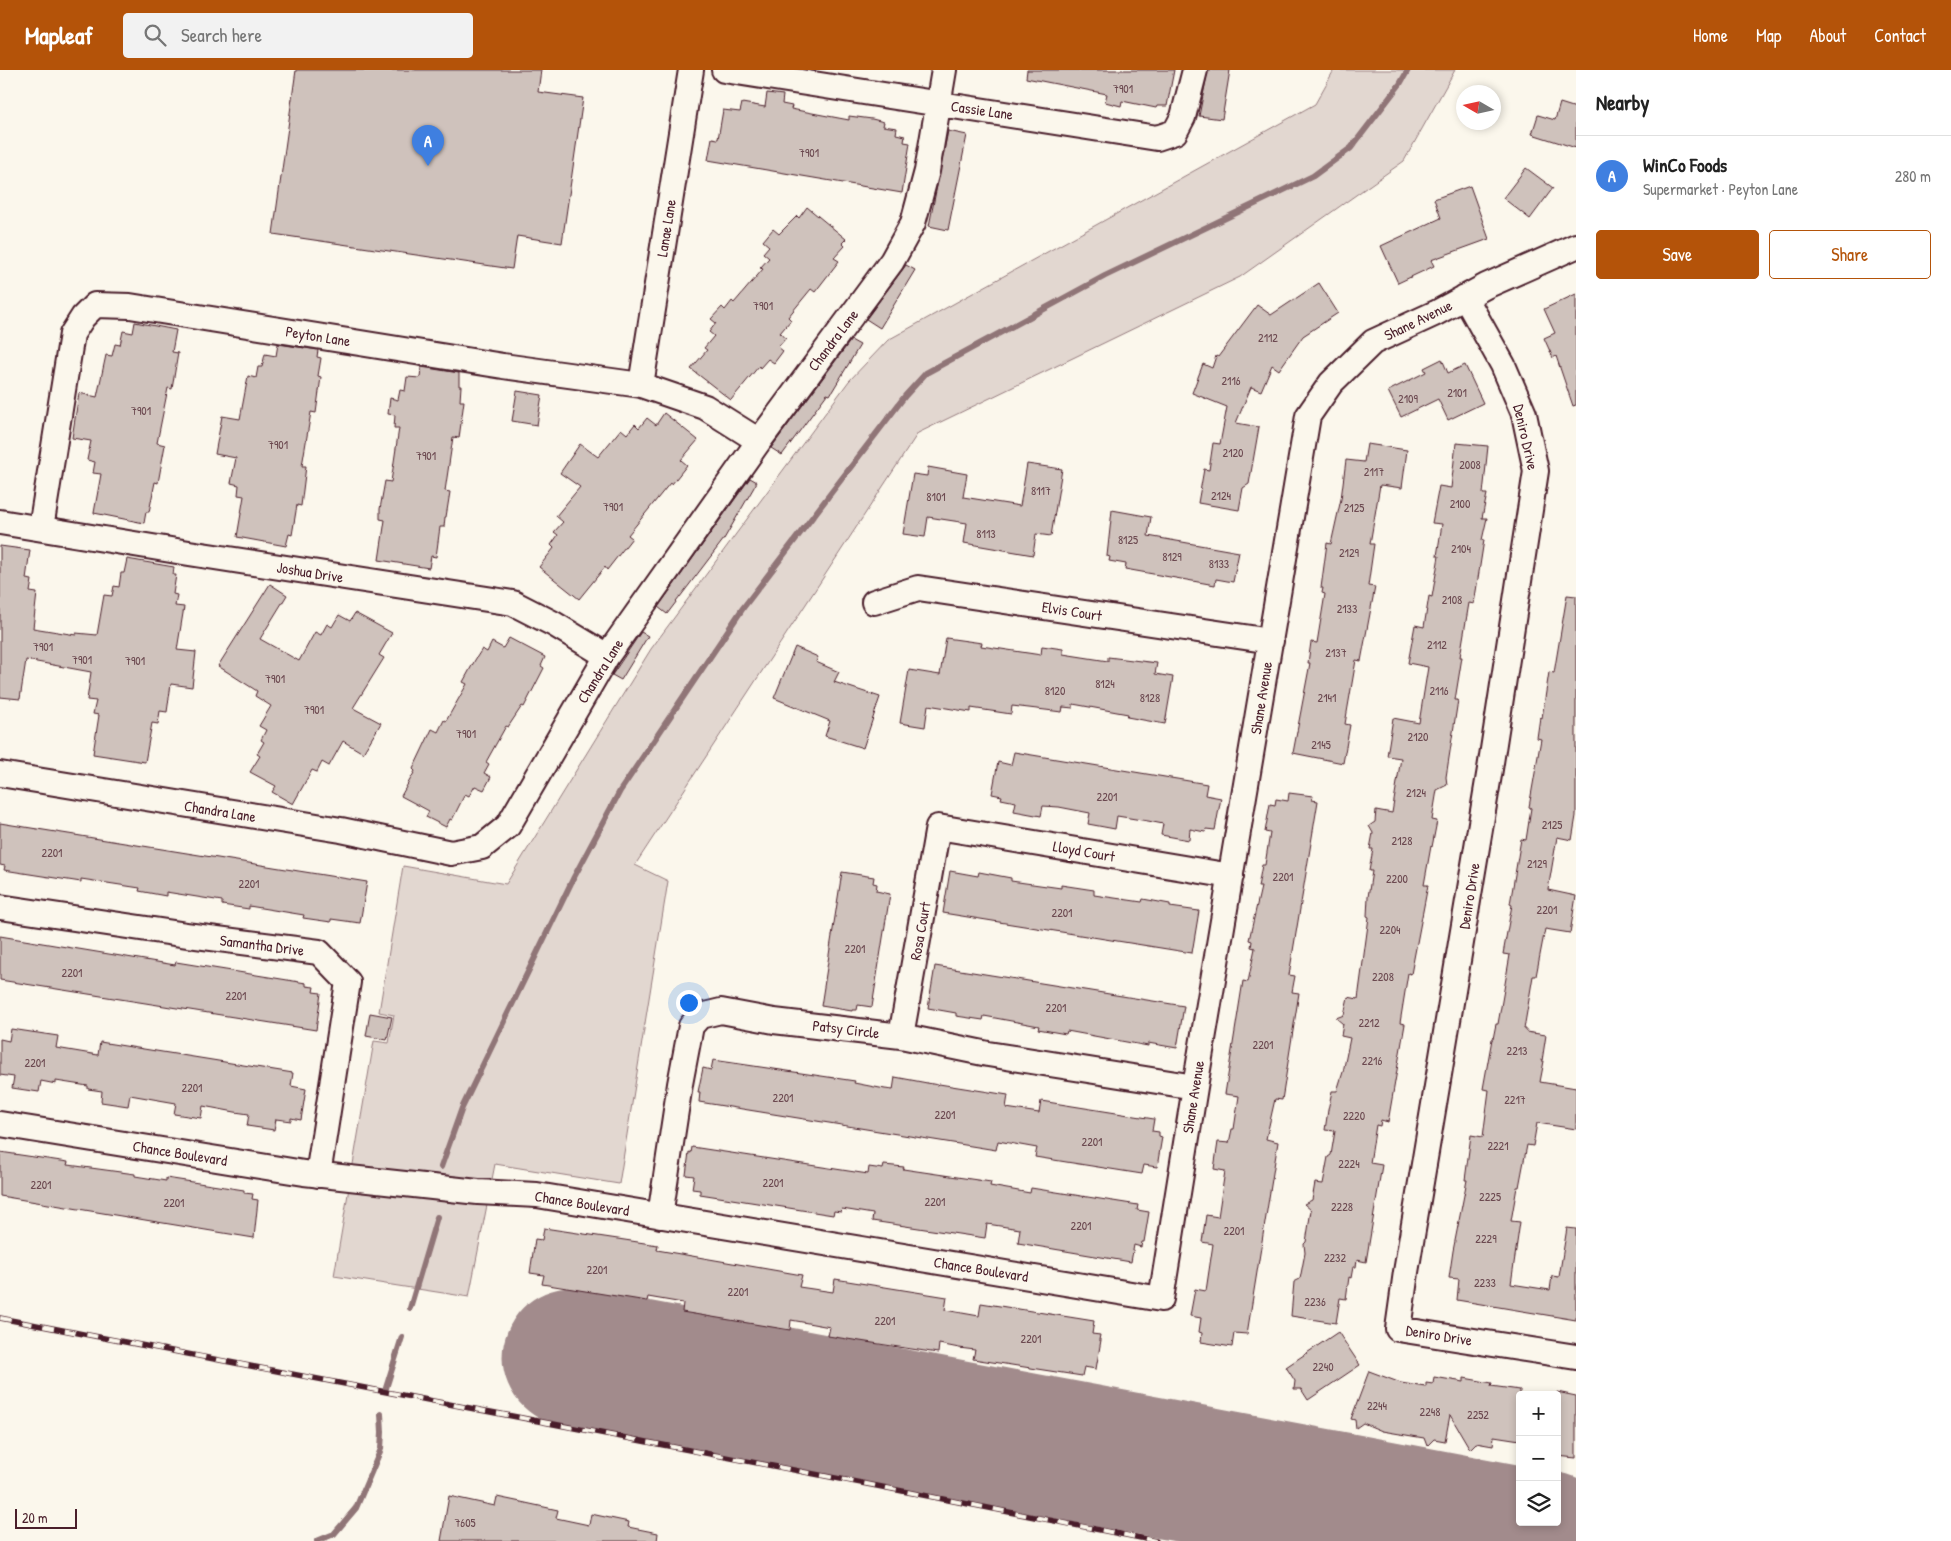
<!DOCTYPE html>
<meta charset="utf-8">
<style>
:root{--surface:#fff;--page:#f2f2f2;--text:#222;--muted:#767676;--line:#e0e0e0;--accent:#b45309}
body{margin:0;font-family:"Patrick Hand",sans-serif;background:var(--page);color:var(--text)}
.controls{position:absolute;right:15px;bottom:15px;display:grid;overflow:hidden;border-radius:5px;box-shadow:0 2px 8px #0003}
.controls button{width:45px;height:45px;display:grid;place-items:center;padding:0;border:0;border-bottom:1px solid var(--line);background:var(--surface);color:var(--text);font:25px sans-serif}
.compass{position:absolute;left:1456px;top:15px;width:45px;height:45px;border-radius:50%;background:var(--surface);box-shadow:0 2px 8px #0003;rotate:279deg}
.scale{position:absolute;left:15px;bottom:12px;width:62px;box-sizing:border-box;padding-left:5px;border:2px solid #4a1f2b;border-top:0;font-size:14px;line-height:18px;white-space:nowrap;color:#4a1f2b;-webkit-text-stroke:4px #fbf7ec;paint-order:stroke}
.you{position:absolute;left:688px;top:932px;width:18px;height:18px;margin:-12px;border:4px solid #fff;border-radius:50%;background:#1a73e8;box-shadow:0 0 0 8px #1a73e833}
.badge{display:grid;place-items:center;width:32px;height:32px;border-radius:50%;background:var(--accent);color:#fff;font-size:16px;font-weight:700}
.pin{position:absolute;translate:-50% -41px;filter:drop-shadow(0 1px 2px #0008)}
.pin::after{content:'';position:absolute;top:26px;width:18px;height:15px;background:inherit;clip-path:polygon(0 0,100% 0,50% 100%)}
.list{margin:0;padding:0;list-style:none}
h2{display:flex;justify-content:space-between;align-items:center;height:65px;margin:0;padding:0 20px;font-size:21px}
h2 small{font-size:16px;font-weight:400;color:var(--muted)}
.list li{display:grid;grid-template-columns:32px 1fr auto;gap:15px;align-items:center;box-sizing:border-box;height:80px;padding:0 20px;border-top:1px solid var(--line)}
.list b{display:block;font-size:19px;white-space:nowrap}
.list p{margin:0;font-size:16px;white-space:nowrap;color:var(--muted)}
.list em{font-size:16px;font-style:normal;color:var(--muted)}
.actions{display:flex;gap:10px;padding:15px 20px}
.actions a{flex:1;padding:11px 0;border:1px solid var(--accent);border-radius:5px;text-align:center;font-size:18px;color:var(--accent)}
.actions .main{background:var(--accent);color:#fff}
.icon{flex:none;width:28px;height:28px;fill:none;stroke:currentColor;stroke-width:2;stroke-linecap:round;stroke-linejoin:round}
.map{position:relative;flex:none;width:1576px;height:1471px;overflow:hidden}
header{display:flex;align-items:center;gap:30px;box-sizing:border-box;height:70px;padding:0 25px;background:var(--accent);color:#fff}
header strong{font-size:24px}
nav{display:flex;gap:28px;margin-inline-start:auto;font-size:18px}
.search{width:350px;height:45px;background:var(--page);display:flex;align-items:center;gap:12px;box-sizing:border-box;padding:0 18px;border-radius:5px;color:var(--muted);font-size:19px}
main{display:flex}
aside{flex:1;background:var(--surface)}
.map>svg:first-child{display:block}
</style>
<header>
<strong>Mapleaf</strong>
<div class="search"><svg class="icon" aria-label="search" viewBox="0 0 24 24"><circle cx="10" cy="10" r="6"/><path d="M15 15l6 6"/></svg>Search here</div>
<nav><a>Home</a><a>Map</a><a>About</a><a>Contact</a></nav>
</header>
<main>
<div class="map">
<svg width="1576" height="1471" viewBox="0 0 1576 1471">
<rect width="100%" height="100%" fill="#fbf7ec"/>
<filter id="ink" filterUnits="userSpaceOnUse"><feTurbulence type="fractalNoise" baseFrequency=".02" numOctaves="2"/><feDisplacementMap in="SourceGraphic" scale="10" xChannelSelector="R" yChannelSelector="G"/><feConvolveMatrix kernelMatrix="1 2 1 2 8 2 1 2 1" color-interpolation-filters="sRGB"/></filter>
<g filter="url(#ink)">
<path fill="#e2d7d0" stroke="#967b7e" d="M1334,0H1455L1404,91L1240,207L918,363L635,795L668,811L619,1114L495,1094L469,1227L334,1206L374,971L389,973L394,945L379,942L403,796L506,814L651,579L849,311L888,270L1315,34Z"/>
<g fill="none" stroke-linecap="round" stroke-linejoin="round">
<path stroke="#907477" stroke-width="6" d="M441,1097L462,1038L573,809L620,721L743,538L905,326L926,303L1105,206L1313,106L1351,78L1400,14L1408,0
M410,1238L437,1147
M386,1318L402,1267
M317,1471L334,1464L356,1438L381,1379L382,1362L381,1344"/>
<path stroke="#a28b8c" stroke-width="139" d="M572,1287L1548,1471"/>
</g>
<path fill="#cfc2bc" stroke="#4a1f2b" d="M296,0H541L538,22L583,28L562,173L517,166L512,199L273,164Z
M1027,0H1174L1167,36H1157L1156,38L1122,31L1121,36L1105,32L1107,24L1026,8Z
M1208,0H1230L1222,49L1199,46Z
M767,23L783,25L782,34L792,36L791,39L849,50V46L872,49L884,52L883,56L897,58L896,64L905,66L904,72L910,73L902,123L708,90L712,68L718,69L723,40L740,42L742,33L765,37Z
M1560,33L1576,38V78L1532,64L1538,45L1555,50Z
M948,61L967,65L948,160L929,156Z
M1526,98L1553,118L1530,149L1503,128Z
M1470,116L1489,169L1431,190L1434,196L1398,213L1381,176L1441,148L1434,129Z
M807,137L846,169L842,173L845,176L834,188L839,191L815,222L811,219L788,247L791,250L780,263L786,268L778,277L783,281L774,293L768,289L760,298L759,296L731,330L691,299L707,280L704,278L714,266L709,262L716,253L711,249L722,237L725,240L732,231L734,233L763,199L760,198L769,188L763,183L769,176L763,171L773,159L779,164L797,146L799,148Z
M906,195L915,200L880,258L866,249Z
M1319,213L1338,243L1303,266L1279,300L1272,295L1261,321L1251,317L1236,353L1259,357L1249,414L1243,418L1239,440L1198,433L1204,399L1209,400L1213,373L1220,374L1227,337L1192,323L1203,294L1212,298L1216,286L1218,287L1257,235L1271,245Z
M1576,224V335L1573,336L1556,286L1553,288L1544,268L1555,263L1544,239Z
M135,252L176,260L172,282L178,283L172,319L168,318L157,373L165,375L158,413L155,412L149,442H146L144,453L94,443L101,404L93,403L95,392L87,390L91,371L72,368L79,323L97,327L106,285L112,286L115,274L120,275L123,261L133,263Z
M851,270L860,275L830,325L827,324L782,385L771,378Z
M278,274L318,280L317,287L321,288L318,306L321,307L316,343L311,342L302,396H306L301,436L297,435L292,465L289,464L286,476L237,467L244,426L238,425L239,415L231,413L236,388L215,384L222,346L240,349L248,306L256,308L258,297H262L265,284L276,286Z
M1442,289L1448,303L1465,295L1483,333L1448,350L1438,329L1401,347L1388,321L1426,302L1424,298Z
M421,297L459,303V316H461L460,331H464L459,368L453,367L445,421L450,422L446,447H445L444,457H440L436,487L431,486L429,498L379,490L385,450L380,449V439L385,411L391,412L399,358H394L395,345L388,344L390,328L398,330L400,320L405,321L407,307L420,308Z
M517,321L542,325L537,355L512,351Z
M664,343L698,370L681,390L687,395L672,414L670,413L628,465L632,468L607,500L605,497L579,529L539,497L554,478L551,475L558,465L554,462L563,452L556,446L580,417L560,403L580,374L598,387L621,359L627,364L635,354L639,358L647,348L656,355Z
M1456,373L1488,376L1483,424H1487L1482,448H1487L1482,470H1484L1474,534L1469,533L1460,587H1462L1455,630H1458L1446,707L1447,715L1437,720L1432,750L1437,751L1432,777L1431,776L1424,815H1428L1411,904L1408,903L1400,953L1405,954L1388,1052L1381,1050L1380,1056L1376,1055L1370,1093L1382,1095L1366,1192L1357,1190L1356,1197H1353L1351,1208L1349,1207L1346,1229L1340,1228L1336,1253L1291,1246L1294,1212L1300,1209L1305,1183L1304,1174L1306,1172L1311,1140L1304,1134L1312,1130L1315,1113L1323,1114L1328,1087L1331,1085L1335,1061L1325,1060L1328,1040L1332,1021H1337L1343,1002L1350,968L1341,966L1343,954L1336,948L1344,945L1348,927L1358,929L1369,847L1367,846L1368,827L1372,801H1369L1373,779H1370L1373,763L1369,756L1375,752L1376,740L1392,743L1401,688L1387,686L1393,648L1419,653L1428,597L1408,593L1415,555L1424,557L1429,526L1432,527L1439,486H1437L1442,454L1432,453L1439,416L1451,418Z
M1367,374L1407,380L1402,418L1380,415L1370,474H1374L1368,516L1375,517L1361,591L1356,590L1345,654L1350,655L1343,693L1293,683L1310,593H1308L1311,572L1317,573L1325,524L1322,523L1323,518H1321L1327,473L1331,474L1341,429L1346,390L1364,392Z
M1027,394L1062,399L1051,466L1036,464L1033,485L964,473L967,453L928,447L925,467L903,464L913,404L927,406L928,397L967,404L963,427L1020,436Z
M750,408L757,412L724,469L667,544L658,537Z
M1112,440L1151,447L1148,466L1239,482L1233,512L1216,509L1215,515L1125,499L1126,494L1109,491L1110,487L1107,486Z
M0,476L30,480L26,509L32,510L30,522L37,523L33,558L76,565V563L97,565L104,525L112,526L114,516L119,517L121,503H124L127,489L174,497L173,505H176L173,524L177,525L175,536L184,537L177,580L196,582L192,617L171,614L167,642L160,641L158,654L152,653L145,692L93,684L99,645L93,644L96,631L87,630L91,602L26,590L20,629L0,627Z
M270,514L287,525L260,569L299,591L315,562L321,565L327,554L332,557L339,545L350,551L355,543L392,563L379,585L384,588L353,638L381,653L363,683L343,671L329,696L322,692L317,702L312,700L293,734L272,722L276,716L250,702L260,686L257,684L264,672L261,670L266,660L259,656L271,636L255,626L257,621L218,596Z
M1567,525L1576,526V746L1572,770L1557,767L1548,820L1576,826L1570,863L1545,859L1536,906H1533L1524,959H1526V962L1546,965L1542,991H1544L1540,1012L1576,1018V1059L1537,1053L1533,1076L1527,1075L1519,1117H1517L1511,1151L1520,1152L1511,1214L1550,1220L1552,1206L1559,1207L1567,1158L1576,1159V1250L1457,1230L1459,1209L1449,1208L1453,1181L1467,1110H1465L1471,1065L1483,1067L1489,1020L1483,1019L1492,969H1493L1496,954H1498L1510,885L1503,884L1512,835L1510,834L1521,769L1526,770L1531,738L1529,737L1541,669L1537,668L1540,647L1542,648L1549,602L1554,603Z
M641,562L648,566L621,610L612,605Z
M509,568L545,587L541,596L544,598L524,637L522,636L508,657L506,656L486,692L489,694L484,703L491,707L484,720L475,716L469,726L465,724L452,750L450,749L446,757L426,747L429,741L401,726L415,701L413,699L432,659L438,662L444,650L446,651L467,614L463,612L475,590L482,579L487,582L492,572L503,578Z
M946,568L982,573L981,576L1041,585L1042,576L1063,579V584L1108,591V587L1157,593L1155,604L1173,607L1165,654L1127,647L1128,644L1073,634V638L1063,637L1062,642L1012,636L1011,644L971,638V642L928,635L925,657L900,653L909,600L940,605Z
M795,577L818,587L816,592L839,602L834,612L880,627L863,678L825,666L830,651L774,628Z
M1014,682L1207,714L1205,725L1221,728L1215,760L1206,759L1205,762L1190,759L1189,770L1161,765L1163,754L1148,751L1117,746L1115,759L1088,754L1090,743L1059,737L1043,736L1041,746L1014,741L1016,732L1001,729L1002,726L992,724L998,692L1011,695Z
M1289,723L1313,726L1312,730L1318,731L1289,905L1295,906L1292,922L1299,923L1282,1030L1275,1029L1266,1069L1278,1072L1247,1264L1234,1263L1232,1277L1201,1272L1202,1263L1199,1262L1201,1248L1190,1246L1195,1219L1206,1221L1213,1174L1202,1172L1206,1145L1218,1147L1225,1101L1214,1099L1218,1072L1229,1073L1232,1059H1234L1239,1026L1225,1024L1243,911L1248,912L1255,878L1251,877L1252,871L1249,870L1261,817H1258L1262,795H1265L1270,763L1265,762L1270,734L1275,735L1276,729L1288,731Z
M0,753L367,812L360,853L331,849V852L303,848L304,845L249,836V839L222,835V831L166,822V826L139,821L140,818L81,809V812L4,800L5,796L0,795Z
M950,801L978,806L979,802L1011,808V811L1061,818V815L1094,820V825L1142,832L1143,829L1170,834V837L1199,841L1192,883L943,843Z
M842,802L874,807L873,813L877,814L876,821L890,824L872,937L858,935L857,940H852V941L821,936Z
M0,866L175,895L176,892L306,913V916L314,917L313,922L321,923L316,960L0,910Z
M935,896L1184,936L1177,978L1148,973V976L1067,961L1066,964L1038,959L1039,956L984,946L983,950L956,946V943L928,938Z
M370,943L392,947L387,970L366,966Z
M11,959L58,966L56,978L98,985L100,972L293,1003L291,1016L306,1019L301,1050L291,1048V1051L276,1049L274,1060L247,1056L249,1044L235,1042L203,1036L201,1048L174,1044L176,1033L130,1025L128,1036L101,1032L102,1021L88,1019V1016L56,1011V1014L41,1011L39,1022L12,1018L14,1007L0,1005V969L9,971Z
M713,990L855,1011L854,1013L885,1019L893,1020L895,1007L938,1015L939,1014L1008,1025L1006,1038L1039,1043L1041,1031L1154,1049L1152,1061L1159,1062V1066L1162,1067L1157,1097L1144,1095L1142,1104L1035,1087L1037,1078L998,1071L996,1080L699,1032L700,1022H698L703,998L711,1000Z
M692,1077L868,1104L869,1097L883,1099L884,1095L904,1097L903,1099L991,1112L990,1116L1030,1123L1031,1118L1138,1135L1137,1140L1149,1142L1144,1172H1142L1141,1177L1134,1175L1131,1192L1018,1173L1020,1159L987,1154L985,1168L872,1151L873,1144L842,1139L841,1142L834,1141L833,1145L700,1124V1120L692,1119L694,1106L686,1105L689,1082L691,1083Z
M0,1082L68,1092L67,1095L76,1096L135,1104V1106L166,1111V1108L244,1120V1123L253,1124L252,1129L258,1130L254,1168L0,1126Z
M544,1158L658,1175L657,1180L802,1205L799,1217L833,1222L835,1209L947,1227L945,1240L979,1246L981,1233L1094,1251L1092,1264L1100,1265L1099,1270H1101L1096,1299L1084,1297L1082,1306L973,1289L975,1280L959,1278L939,1274L938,1283L892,1276L828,1266L830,1257L791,1250L790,1260L682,1242L683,1233L648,1227L647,1231L542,1214L544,1205L530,1203L535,1169L542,1170Z
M1338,1262L1360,1295L1308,1330L1301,1319H1294L1295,1311L1286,1297Z
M1369,1301L1401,1313L1426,1317V1313L1433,1314L1434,1307L1464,1312V1308L1492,1313L1491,1316L1520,1320V1370L1494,1366L1493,1376L1476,1373L1470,1379L1450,1345L1445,1371L1434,1369L1427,1376L1424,1368L1382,1361L1363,1353L1356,1358L1355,1350L1351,1349Z
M1557,1322L1576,1326V1388L1557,1386Z
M449,1426L495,1436L497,1427L521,1432L558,1440L556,1448L589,1455L591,1444L629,1452L628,1457L658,1463L657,1471H441Z"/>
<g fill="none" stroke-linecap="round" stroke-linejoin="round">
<g stroke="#4a1f2b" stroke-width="28">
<path id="minor" d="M724,0L1157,68L1175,62L1183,47L1195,0
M1465,227L1503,295L1524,344L1536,401L1490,699L1406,1202L1398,1259L1576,1287
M641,315L691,0
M0,452L189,483L513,533L554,554L607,586
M41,458L72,264L83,247L95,235L130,236L503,296L641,315L705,337L759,371
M874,532L918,518L1271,571
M0,704L341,760L451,783L482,777L508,756L607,586L759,371L892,191L913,153L927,101L944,0
M0,837L187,865L319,882L348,912L318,1105
M901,966L938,757L1231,806
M0,1054L304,1103L478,1122L537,1125L1161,1229L1195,1017L1308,346L1331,313L1373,272L1436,243L1486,216L1576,176
M660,1146L680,1014L691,956L700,946L721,941L774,951L901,966L988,984L1195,1017"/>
</g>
<use href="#minor" stroke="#fbf7ec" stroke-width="24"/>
<g stroke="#4a1f2b" stroke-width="5.5">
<path id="rail" d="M0,1248L877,1416L1156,1471"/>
</g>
<use href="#rail" stroke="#fbf7ec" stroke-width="4" stroke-dasharray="11" stroke-linecap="butt"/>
</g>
</g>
<g text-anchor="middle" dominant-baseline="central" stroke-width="4.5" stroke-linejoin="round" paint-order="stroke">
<g font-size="12" fill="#6b484f">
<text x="1123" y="18">7901</text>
<text x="809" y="82">7901</text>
<text x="763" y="235">7901</text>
<text x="1268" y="267">2112</text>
<text x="1231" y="310">2116</text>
<text x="1457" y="322">2101</text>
<text x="1408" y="328">2109</text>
<text x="141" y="340">7901</text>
<text x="278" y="374">7901</text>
<text x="1233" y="382">2120</text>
<text x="426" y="385">7901</text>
<text x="1470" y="394">2008</text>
<text x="1374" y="401">2117</text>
<text x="1041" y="420">8117</text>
<text x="1221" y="425">2124</text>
<text x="936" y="426">8101</text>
<text x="1460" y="433">2100</text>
<text x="613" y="436">7901</text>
<text x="1354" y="437">2125</text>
<text x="986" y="463">8113</text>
<text x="1128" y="469">8125</text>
<text x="1461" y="478">2104</text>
<text x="1349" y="482">2129</text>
<text x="1172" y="486">8129</text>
<text x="1219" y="493">8133</text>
<text x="1452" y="529">2108</text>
<text x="1347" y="538">2133</text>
<text x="1437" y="574">2112</text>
<text x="43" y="576">7901</text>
<text x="1336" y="582">2137</text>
<text x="82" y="589">7901</text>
<text x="135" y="590">7901</text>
<text x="275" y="608">7901</text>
<text x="1105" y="613">8124</text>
<text x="1055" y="620">8120</text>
<text x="1439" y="620">2116</text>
<text x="1150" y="627">8128</text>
<text x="1327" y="627">2141</text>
<text x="314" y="639">7901</text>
<text x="466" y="663">7901</text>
<text x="1418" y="666">2120</text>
<text x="1321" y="674">2145</text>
<text x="1416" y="722">2124</text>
<text x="1107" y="726">2201</text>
<text x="1552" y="754">2125</text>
<text x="1402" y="770">2128</text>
<text x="52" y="782">2201</text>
<text x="1537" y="793">2129</text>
<text x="1283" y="806">2201</text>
<text x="1397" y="808">2200</text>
<text x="249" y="813">2201</text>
<text x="1547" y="839">2201</text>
<text x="1062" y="842">2201</text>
<text x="1390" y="859">2204</text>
<text x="855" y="878">2201</text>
<text x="72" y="902">2201</text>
<text x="1383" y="906">2208</text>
<text x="236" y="925">2201</text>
<text x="1056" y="937">2201</text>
<text x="1369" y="952">2212</text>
<text x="1263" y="974">2201</text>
<text x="1517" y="980">2213</text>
<text x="1372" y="990">2216</text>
<text x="35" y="992">2201</text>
<text x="192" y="1017">2201</text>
<text x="783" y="1027">2201</text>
<text x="1515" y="1029">2217</text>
<text x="945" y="1044">2201</text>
<text x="1354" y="1045">2220</text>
<text x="1092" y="1071">2201</text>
<text x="1498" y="1075">2221</text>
<text x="1349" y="1093">2224</text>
<text x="773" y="1112">2201</text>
<text x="41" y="1114">2201</text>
<text x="1490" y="1126">2225</text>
<text x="935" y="1131">2201</text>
<text x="174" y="1132">2201</text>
<text x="1342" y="1136">2228</text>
<text x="1081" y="1155">2201</text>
<text x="1234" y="1160">2201</text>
<text x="1486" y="1168">2229</text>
<text x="1335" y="1187">2232</text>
<text x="597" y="1199">2201</text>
<text x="1485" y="1212">2233</text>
<text x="738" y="1221">2201</text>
<text x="1315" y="1231">2236</text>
<text x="885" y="1250">2201</text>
<text x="1031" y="1268">2201</text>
<text x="1323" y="1296">2240</text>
<text x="1377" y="1335">2244</text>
<text x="1430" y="1341">2248</text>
<text x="1478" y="1344">2252</text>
<text x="465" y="1452">7605</text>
</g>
<g font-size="15" fill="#4a1f2b" stroke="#fbf7ec">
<text transform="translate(982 40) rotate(8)">Cassie Lane</text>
<text transform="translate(666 158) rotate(-81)">Lanae Lane</text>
<text transform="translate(1418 250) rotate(-26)">Shane Avenue</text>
<text transform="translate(318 266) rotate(9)">Peyton Lane</text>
<text transform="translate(833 270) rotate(-53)">Chandra Lane</text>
<text transform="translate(1526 367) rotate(77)">Deniro Drive</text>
<text transform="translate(310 502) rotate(9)">Joshua Drive</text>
<text transform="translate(1072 541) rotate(9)">Elvis Court</text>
<text transform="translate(600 601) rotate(-58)">Chandra Lane</text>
<text transform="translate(1261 628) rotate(-81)">Shane Avenue</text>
<text transform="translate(220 741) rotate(9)">Chandra Lane</text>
<text transform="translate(1084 781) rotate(10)">Lloyd Court</text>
<text transform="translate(1469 826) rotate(-81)">Deniro Drive</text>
<text transform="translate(920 861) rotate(-80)">Rosa Court</text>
<text transform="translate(262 875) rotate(7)">Samantha Drive</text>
<text transform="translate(846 959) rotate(7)">Patsy Circle</text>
<text transform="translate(1193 1027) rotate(-81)">Shane Avenue</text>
<text transform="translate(180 1083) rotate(9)">Chance Boulevard</text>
<text transform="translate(582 1133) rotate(9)">Chance Boulevard</text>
<text transform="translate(981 1199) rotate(9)">Chance Boulevard</text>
<text transform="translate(1439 1265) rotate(9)">Deniro Drive</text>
</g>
</g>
</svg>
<div class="controls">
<button>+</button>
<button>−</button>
<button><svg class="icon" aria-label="layers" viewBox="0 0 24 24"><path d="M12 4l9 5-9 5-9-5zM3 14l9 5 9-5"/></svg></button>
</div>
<svg class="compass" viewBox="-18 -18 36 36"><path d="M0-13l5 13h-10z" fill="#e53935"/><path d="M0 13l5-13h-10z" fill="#767676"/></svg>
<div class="scale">20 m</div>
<div class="you"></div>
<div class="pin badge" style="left:428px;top:96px;background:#3f7fe0">A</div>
</div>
<aside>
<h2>Nearby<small></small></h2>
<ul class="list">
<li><span class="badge" style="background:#3f7fe0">A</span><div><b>WinCo Foods</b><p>Supermarket · Peyton Lane</p></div><em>280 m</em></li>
</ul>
<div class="actions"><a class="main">Save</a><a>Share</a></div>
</aside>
</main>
